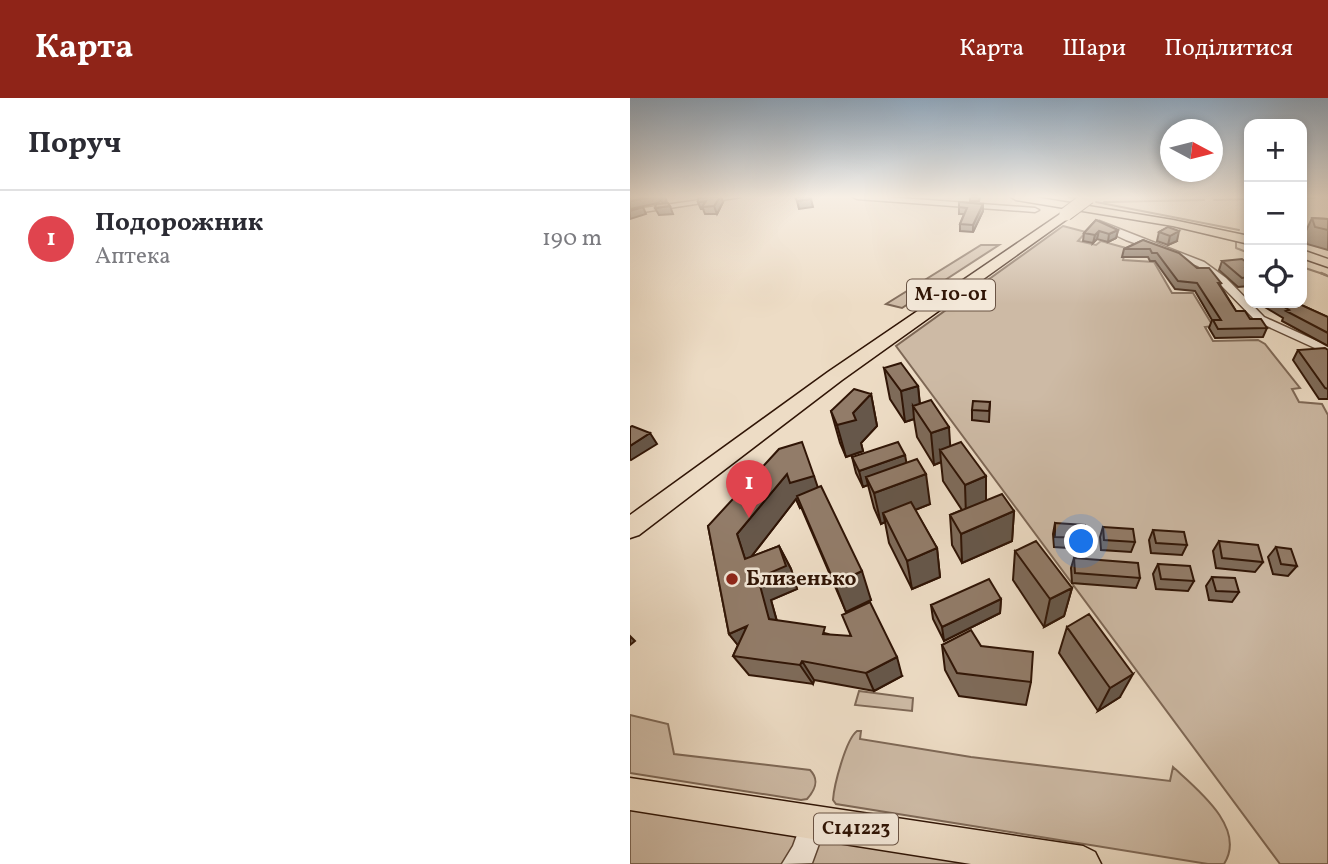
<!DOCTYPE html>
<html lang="uk">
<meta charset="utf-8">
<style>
:root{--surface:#fff;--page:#f2f2f3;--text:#2b2b33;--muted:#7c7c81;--line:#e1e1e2;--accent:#8f2418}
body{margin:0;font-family:Vollkorn,serif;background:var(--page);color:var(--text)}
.controls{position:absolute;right:21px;top:21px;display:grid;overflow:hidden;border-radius:14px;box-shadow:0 4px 10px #0003}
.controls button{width:63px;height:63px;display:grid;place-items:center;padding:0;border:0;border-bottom:2px solid var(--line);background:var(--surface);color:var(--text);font:35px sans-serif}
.compass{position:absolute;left:530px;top:21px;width:63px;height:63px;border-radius:50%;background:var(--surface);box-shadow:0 4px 10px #0003;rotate:97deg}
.you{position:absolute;left:452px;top:444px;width:24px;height:24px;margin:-18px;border:5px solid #fff;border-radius:50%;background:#1a73e8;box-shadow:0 0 0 10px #1a73e833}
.badge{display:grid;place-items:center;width:46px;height:46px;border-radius:50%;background:var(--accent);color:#fff;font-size:23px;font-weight:700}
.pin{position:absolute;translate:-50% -58px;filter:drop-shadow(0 2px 4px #0008)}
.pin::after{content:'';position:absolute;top:37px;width:24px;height:21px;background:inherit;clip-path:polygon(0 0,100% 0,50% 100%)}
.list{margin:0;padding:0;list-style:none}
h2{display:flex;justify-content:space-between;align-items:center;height:91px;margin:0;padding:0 28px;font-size:30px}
h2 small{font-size:23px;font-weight:400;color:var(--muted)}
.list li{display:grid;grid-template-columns:46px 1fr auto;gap:21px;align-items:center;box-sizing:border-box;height:98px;padding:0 28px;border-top:2px solid var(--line)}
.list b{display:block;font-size:26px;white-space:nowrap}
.list p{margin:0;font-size:23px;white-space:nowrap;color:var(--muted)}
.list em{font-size:23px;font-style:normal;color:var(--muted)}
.icon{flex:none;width:38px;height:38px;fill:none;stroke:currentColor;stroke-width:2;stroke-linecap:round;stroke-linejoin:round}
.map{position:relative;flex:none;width:698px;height:766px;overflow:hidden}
header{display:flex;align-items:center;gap:42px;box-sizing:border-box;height:98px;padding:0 35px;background:var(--accent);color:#fff}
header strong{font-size:33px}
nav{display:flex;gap:38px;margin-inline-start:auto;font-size:24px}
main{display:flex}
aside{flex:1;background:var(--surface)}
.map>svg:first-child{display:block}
</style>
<header>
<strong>Карта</strong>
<nav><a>Карта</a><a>Шари</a><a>Поділитися</a></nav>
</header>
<main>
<aside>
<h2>Поруч<small></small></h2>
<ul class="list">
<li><span class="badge" style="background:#e0444e">1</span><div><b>Подорожник</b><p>Аптека</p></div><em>190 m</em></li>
</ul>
</aside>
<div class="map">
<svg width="698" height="766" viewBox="0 0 698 766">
<rect width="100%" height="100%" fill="#eddcc5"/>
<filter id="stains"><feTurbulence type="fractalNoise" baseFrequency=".00286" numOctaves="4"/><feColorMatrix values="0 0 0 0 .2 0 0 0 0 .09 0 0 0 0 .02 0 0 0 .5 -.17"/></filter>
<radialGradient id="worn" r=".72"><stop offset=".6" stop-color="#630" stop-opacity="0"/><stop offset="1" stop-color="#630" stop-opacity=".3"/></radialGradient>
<path fill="#cdbaa5" stroke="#7e6856" stroke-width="2" d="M433,128L456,134L448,143L466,147L471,143L496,150L493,162L524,164L542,195H563L583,228L575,229L583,243L628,242L635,246L670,290L662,291L669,304L692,306L698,317V766H650L266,248Z
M351,147H369L272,210L256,206Z
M229,593L283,600L282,613L225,607Z
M0,617L38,626L44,656L180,672C190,682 185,692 177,701L171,702L0,675Z
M227,633H231L230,641L341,659L540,683L543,669C567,691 617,730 594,766H578L206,706L203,702C204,687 216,641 227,633Z
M0,707L365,766H0Z"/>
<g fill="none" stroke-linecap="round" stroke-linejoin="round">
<path stroke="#7b6452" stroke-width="2" d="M439,99L450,101
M672,100H685
M584,102L619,101
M466,104L609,132
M474,104L574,102
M606,142V150L619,155
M672,169L696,177"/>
<path stroke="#7b6452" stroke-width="2.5" d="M691,175L698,178"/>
<g stroke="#5f4736" stroke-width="3">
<path id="minor" d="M91,99H111L0,116V112Z
M223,99H257L405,110L409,112L405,114L227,101Z
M469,123L574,164L596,180L634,219L698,248V256L626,223L588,184L568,168L496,142L466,128L465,126Z
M184,711L193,715L197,724L182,765L152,766L163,748L175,715Z"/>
</g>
<g stroke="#301506" stroke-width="3">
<path id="major" d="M381,99H404L543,122L619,138V146L543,128L386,102Z
M672,152L698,161V169L672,160Z
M0,680L453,748L465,754L471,766H341L0,712Z"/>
</g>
<g stroke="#301506" stroke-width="3">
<path id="highway" d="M436,112L440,113V119L212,282L9,437L0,440V417L198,274Z"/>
</g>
<use href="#minor" fill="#f3e8d9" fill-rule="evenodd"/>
<use href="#major" fill="#eddcc5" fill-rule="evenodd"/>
<use href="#highway" fill="#eddcc5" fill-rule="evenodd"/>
<g stroke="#301506" stroke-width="15" stroke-linecap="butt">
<path id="highway-bridge" d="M436,116L459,99"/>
</g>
<use href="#highway-bridge" stroke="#eddcc5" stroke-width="13"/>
</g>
<path fill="#7e6b5a" stroke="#301506" stroke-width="2" d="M340,99H350L349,103H340Z
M68,104H93L87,116H75L73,111H71Z
M353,106V113L343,134L330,133V126L334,116H329V109Z
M619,112V122L616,121Z
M682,120L698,121V152L677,146L674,137Z
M466,122L488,132L486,140L478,144L467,141L463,145L453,143L454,135Z
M538,129L547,143L538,147L527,143L529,134Z
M513,142L567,170L591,185L590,187L606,213L637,230L633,239L585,240L579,230L582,222L565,193L545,191L525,163H520L518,159H492L494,151Z
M592,163L619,166V188L608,189L589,172Z
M635,205H667L698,219V248L652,223L653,220L633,208Z
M668,252H698V301H689L663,262Z
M254,270L288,288L290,306L320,348L356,402L384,413L382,443L332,465L322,447L320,417L332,412L313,383L311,364L304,367L287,339L284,321L275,324L260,301Z
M241,296L247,328L231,345L233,353L216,359L210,345L201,313Z
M360,304L359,324L342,322V312Z
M222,359L276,365L300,406L285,412L307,450L310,479L282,491L259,445L255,424L251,426L244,410L238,387L233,389L226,375Z
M188,390L241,502L216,514L171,409L170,410L166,401L121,459L149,448L161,471L167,491L141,502L147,523L198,536L272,578L244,593L184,582L183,586L119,577L103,558L108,547L99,536L78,428Z
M425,425L456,440L453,451L424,449L423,436Z
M473,429L505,444L501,454L471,452L470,439Z
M523,432L557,447L552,457L521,455L519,442Z
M589,443L633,464L625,474L586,470L583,453Z
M646,449L667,468L658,478L643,476L638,459Z
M385,453L442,490L434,518L414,529L383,482Z
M444,460L510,480L506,490L442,485L441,470Z
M528,466L564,483L558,493L526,491L523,476Z
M582,479L609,494L602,504L579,502L576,488Z
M371,501L370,515L314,543L303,521L301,507Z
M437,529L490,599L468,613L429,555Z
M312,547L351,548L401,584L396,607L329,598L315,572Z"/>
<path fill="#66574a" stroke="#301506" stroke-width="2" d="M22,99H35L37,104L32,105L31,102L28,105L0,111V103Z
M90,99H91L93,104L87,116L84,108Z
M181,101L183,109L169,111L167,103Z
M76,103L72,109L73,111H71L68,104Z
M353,106V113L343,134V127Z
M40,108L43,116L29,117L25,110Z
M13,109L16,116L0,121V113Z
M488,132L486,140L478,144L479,136Z
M469,133L467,141L463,145L465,137Z
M549,133L547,143L538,147L540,138Z
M288,288L291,319L283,308L284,321L275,324L271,293Z
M241,296L247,328L231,345L233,353L216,359L207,327L223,315Z
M319,329L321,360L310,352L311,364L304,367L301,335Z
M20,335L27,346L1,362L0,361V348Z
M275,357L278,373L236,379L238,387L233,389L229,373Z
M157,376L184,378L192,402L170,410L166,401L121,459L128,480L149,448L161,471L167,491L141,502L152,542L139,521L115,461L107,436Z
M296,376L300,406L257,423L253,415L255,424L251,426L244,395Z
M356,378V409L336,418L335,387Z
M384,413L382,443L332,465L331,436Z
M307,450L310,479L282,491L277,463Z
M232,473L241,502L216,514L205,486Z
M442,490L434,518L414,529L420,501Z
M371,501L370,515L314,543L312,529Z
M117,528L115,556L99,536Z
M0,538L5,543L0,547Z
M267,559L272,578L244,593L236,575Z
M172,563L184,582L183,586L170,567Z
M503,576L490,599L468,613L480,590Z"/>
<path fill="#927c69" stroke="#301506" stroke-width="2" d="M0,99H22L0,103Z
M78,99H90L84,108L72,109L76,103L68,104V100Z
M165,99H180L181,101L167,103Z
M329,104L353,106L343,127L330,126L337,110L329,109Z
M38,105L40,108L25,110L26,106Z
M682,120L698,121V132L685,129Z
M466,122L488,132L479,136L469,133L465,137L454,135Z
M538,129L549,133L540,138L529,134Z
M513,142L549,155L567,170H579L591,185H588L606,213H615L620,221H631L637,230L588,231L583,222H591L567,185L548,183L527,155H522L520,151H494Z
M612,161L619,166V170H616L619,173V179L612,180L592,163Z
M648,205H667L698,219V235L656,213L659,212Z
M695,250L698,252V291L695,290L668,252Z
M271,265L288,288L271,293L254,270Z
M224,291L241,296L223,315L226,322L207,327L201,313Z
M301,302L319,329L301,335L283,308Z
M343,303L360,304L359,313L342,312Z
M2,328L20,335L0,348V329Z
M172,344L184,378L160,385L157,376L107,436L115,461L149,448L156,468L128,480L139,521L195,529L193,536L221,538L212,517L240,504L267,559L236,575L172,563L170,567L103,558L117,528L99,536L78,428L149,351Z
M268,344L275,357L229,373L222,359Z
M331,344L356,378L335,387L310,352Z
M287,361L296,376L244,395L236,379Z
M191,388L232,473L205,486L167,398Z
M372,396L384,413L331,436L320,417Z
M281,404L307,450L277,463L253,415Z
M425,425L455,427L456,440L425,439Z
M473,429L503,431L505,444L474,442Z
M523,432L554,434L557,447L526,445Z
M406,443L442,490L420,501L385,453Z
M589,443L628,447L633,464L592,460Z
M646,449L661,451L667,468L651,466Z
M444,460L508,465L510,480L445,475Z
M528,466L560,468L564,483L531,481Z
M582,479L605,480L609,494L586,493Z
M359,481L371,501L312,529L301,507Z
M459,516L503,576L480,590L437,529Z
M341,532L351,548L403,554L401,584L327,575L312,547Z"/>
<linearGradient id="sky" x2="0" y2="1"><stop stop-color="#90a9c0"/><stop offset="0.48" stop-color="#f7efe5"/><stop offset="1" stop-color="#f7efe5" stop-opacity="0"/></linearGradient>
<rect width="698" height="206" fill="url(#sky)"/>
<circle fill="#8f2418" stroke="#f3e8d9" stroke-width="2.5" cx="102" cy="481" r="7"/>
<g text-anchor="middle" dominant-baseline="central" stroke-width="5" stroke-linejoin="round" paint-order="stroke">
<g fill="#f3e8d9" stroke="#6a5445" stroke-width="2">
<rect x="277" y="181.5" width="88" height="31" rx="5"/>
<rect x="184" y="715.5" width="84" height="31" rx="5"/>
</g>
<g font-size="19" font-weight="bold" fill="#301506">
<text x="321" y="197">М-10-01</text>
<text x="226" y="731">С141223</text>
</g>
<g font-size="21" font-weight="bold" fill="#301506" stroke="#f3e8d9" text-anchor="start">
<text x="116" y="481">Близенько</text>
</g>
</g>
<rect width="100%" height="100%" filter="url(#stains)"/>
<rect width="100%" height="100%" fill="url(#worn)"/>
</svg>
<div class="controls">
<button>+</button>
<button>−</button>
<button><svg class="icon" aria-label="locate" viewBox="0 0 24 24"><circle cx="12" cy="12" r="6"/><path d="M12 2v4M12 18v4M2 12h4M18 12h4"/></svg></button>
</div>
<svg class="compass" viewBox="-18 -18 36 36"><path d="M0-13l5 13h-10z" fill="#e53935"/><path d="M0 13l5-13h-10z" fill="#7c7c81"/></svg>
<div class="you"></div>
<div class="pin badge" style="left:119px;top:420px;background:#e0444e">1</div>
</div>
</main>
